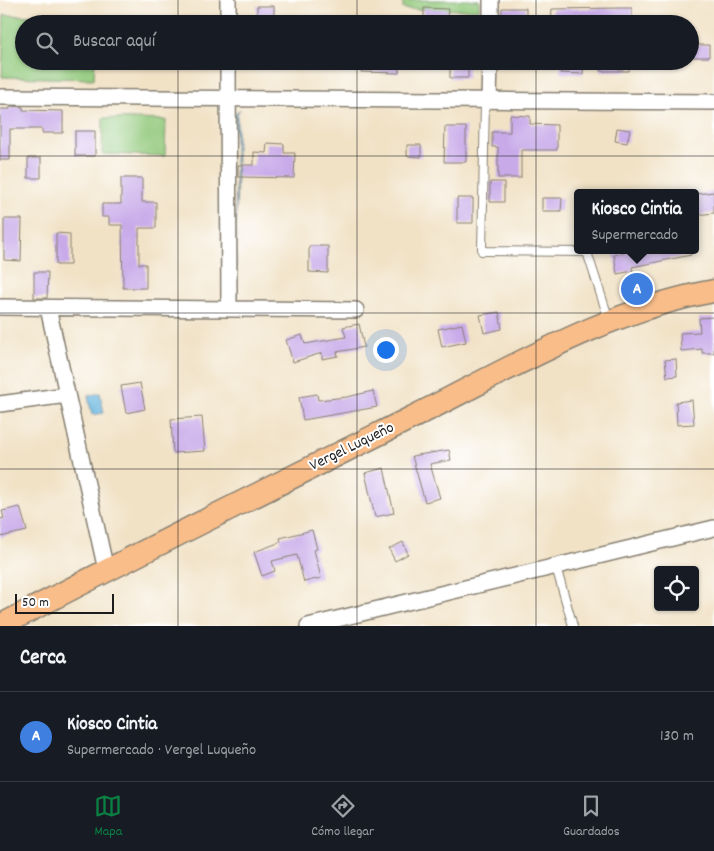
<!DOCTYPE html>
<html lang="es">
<meta charset="utf-8">
<style>
:root{--surface:#171b24;--page:#242831;--text:#f1f3f6;--muted:#9ea1a6;--line:#363941;--accent:#0b8043}
body{margin:0;font-family:Dekko,sans-serif;background:var(--page);color:var(--text)}
.controls{position:absolute;right:15px;bottom:15px;display:grid;overflow:hidden;border-radius:5px;box-shadow:0 1px 4px #0004}
.controls button{width:45px;height:45px;display:grid;place-items:center;padding:0;border:0;border-bottom:1px solid var(--line);background:var(--surface);color:var(--text);font:25px sans-serif}
.scale{position:absolute;left:15px;bottom:12px;width:99px;box-sizing:border-box;padding-left:5px;border:2px solid #1c1c1c;border-top:0;font-size:14px;line-height:18px;white-space:nowrap;color:#1c1c1c;-webkit-text-stroke:4px #fff;paint-order:stroke}
.you{position:absolute;left:385px;top:349px;width:18px;height:18px;margin:-12px;border:4px solid #fff;border-radius:50%;background:#1a73e8;box-shadow:0 0 0 8px #1a73e833}
.badge{display:grid;place-items:center;width:32px;height:32px;border-radius:50%;background:var(--accent);color:#fff;font-size:16px;font-weight:700}
.pin{position:absolute;translate:-50% -50%;border:2px solid #fff;box-shadow:0 1px 5px #0006}
.popup{position:absolute;left:574px;top:189px;width:125px;height:65px;box-sizing:border-box;display:grid;place-content:center;border-radius:5px;background:var(--surface);filter:drop-shadow(0 1px 4px #0005);font-size:16px;white-space:nowrap;color:var(--muted)}
.popup b{font-size:19px;color:var(--text)}
.popup::after{content:'';position:absolute;left:50%;top:100%;margin-left:-10px;border:10px solid transparent;border-top-color:var(--surface)}
.list{margin:0;padding:0;list-style:none}
h2{display:flex;justify-content:space-between;align-items:center;height:65px;margin:0;padding:0 20px;font-size:21px}
h2 small{font-size:16px;font-weight:400;color:var(--muted)}
.list li{display:grid;grid-template-columns:32px 1fr auto;gap:15px;align-items:center;box-sizing:border-box;height:90px;padding:0 20px;border-top:1px solid var(--line)}
.list b{display:block;font-size:19px;white-space:nowrap}
.list p{margin:0;font-size:16px;white-space:nowrap;color:var(--muted)}
.list em{font-size:16px;font-style:normal;color:var(--muted)}
.icon{flex:none;width:28px;height:28px;fill:none;stroke:currentColor;stroke-width:2;stroke-linecap:round;stroke-linejoin:round}
.map{position:relative;flex:none;width:714px;height:626px;overflow:hidden}
.search{position:absolute;background:var(--surface);box-shadow:0 1px 4px #0004;left:15px;right:15px;top:15px;height:55px;display:flex;align-items:center;gap:12px;box-sizing:border-box;padding:0 18px;border-radius:28px;color:var(--muted);font-size:19px}
.sheet{height:155px;background:var(--surface)}
nav{display:flex;justify-content:space-around;align-items:center;box-sizing:border-box;height:70px;border-top:1px solid var(--line);background:var(--surface);font-size:14px;color:var(--muted)}
nav a{display:grid;justify-items:center;gap:2px}
nav .on{color:var(--accent)}
.map>svg:first-child{display:block}
</style>
<div class="map">
<svg width="714" height="626" viewBox="0 0 714 626">
<rect width="100%" height="100%" fill="#fff"/>
<filter id="ink" filterUnits="userSpaceOnUse"><feTurbulence type="fractalNoise" baseFrequency=".02" numOctaves="2"/><feDisplacementMap in="SourceGraphic" scale="10" xChannelSelector="R" yChannelSelector="G"/><feConvolveMatrix kernelMatrix="1 2 1 2 8 2 1 2 1" color-interpolation-filters="sRGB"/></filter>
<filter id="wash" filterUnits="userSpaceOnUse"><feTurbulence type="fractalNoise" baseFrequency=".0096" numOctaves="4" result="noise"/><feDisplacementMap in="SourceGraphic" scale="20" xChannelSelector="R" yChannelSelector="G"/><feGaussianBlur stdDeviation="1.12" result="paint"/><feColorMatrix in="noise" values="0 0 0 0 0 0 0 0 0 0 0 0 0 0 0 0 0 1.4 0 .05"/><feComposite in="paint" operator="in"/></filter>
<g filter="url(#wash)">
<rect width="100%" height="100%" fill="#f1e2c6"/>
<path fill="#92c97c" stroke="#57724c" d="M403,0H479V10L403,9Z
M4,15L96,18V24H24V61H95L94,79L2,77Z
M103,118L166,120L165,156L102,154Z"/>
<path fill="#64b4de" stroke="#40687d" d="M240,109L237,114L236,301L235,114Z
M100,393L104,413L92,415L88,396Z"/>
<g id="blocks">
<path fill="#c8aae9" d="M257,6H274V24H257Z
M424,8L448,9L447,24H424Z
M502,8H526V24H501Z
M621,8H632V24H620V20H595V24H551L552,9Z
M690,45H709V57H690Z
M361,61H399V73L361,72Z
M450,61H468V78H450Z
M561,61H584L583,74L560,73Z
M600,61H629V71H600Z
M10,106L23,107V110L63,111V133H42V129H10V160H0V109H10Z
M510,115L530,116V124L557,125V150H521V178H498V147H492V132H510Z
M445,127H466V162H444Z
M617,128L630,130L627,143L615,141Z
M75,131H95V156H75Z
M267,143L284,144V153H295L294,178L238,177V165H254V152L266,153Z
M407,145H421V157L407,156Z
M28,158H41V178H28Z
M121,178H142V202H156V228H139V264H146V288H123L122,225H109V217H102V204H121Z
M490,182H504V202H490Z
M714,192V213L696,215V194Z
M457,198H473V223H457Z
M542,198H562L561,211H542Z
M4,219H22L21,261L4,260Z
M56,233L70,234V265H56Z
M309,246H328V273L309,272Z
M638,250H690L691,255L632,267L633,271L617,274L614,255Z
M34,272H48L47,298H34Z
M499,312L502,329L484,333L480,315Z
M714,317V353H702V349L681,351L680,333L700,332L699,318Z
M359,324L364,347L337,352L338,356L322,359V353L293,362L286,340L302,335L305,344L346,337L343,327Z
M462,324L466,342L442,347L438,329Z
M676,359L677,376L667,377L665,360Z
M140,383L145,409L126,413L121,386Z
M373,391L377,407L303,420L299,397L317,394L318,400L347,397Z
M692,400L694,424L677,425L676,402Z
M202,417L205,451L173,453L171,419Z
M449,450L451,460L430,464L440,498L425,502L412,456Z
M384,468L394,513L375,517L365,473Z
M20,507L27,531L0,537V519L4,518L2,511Z
M312,530L317,549L314,550L321,578L304,582L297,555L272,561L275,571L262,576L254,552L281,542L280,538Z
M403,542L408,554L395,561L389,549Z"/>
</g>
</g>
<g filter="url(#ink)">
<use href="#blocks" fill-opacity="0" stroke="#867f71" stroke-width="1"/>
<g fill="none" stroke-linecap="round" stroke-linejoin="round">
<g stroke="#867f71" stroke-width="10">
<path id="service" d="M485,101L482,251L587,252L609,320
M556,567L573,626"/>
</g>
<g stroke="#867f71" stroke-width="18">
<path id="minor" d="M228,0V24
M491,24V0
M228,61L229,309
M0,97L714,102
M489,101L490,61
M0,307L356,310
M48,308L106,570
M0,404L67,395
M308,626L714,528"/>
</g>
<g stroke="#867f71" stroke-width="25">
<path id="primary" d="M0,626C136,554 274,486 411,418C508,370 606,310 714,291"/>
</g>
<use href="#service" stroke="#fff" stroke-width="8"/>
<use href="#minor" stroke="#fff" stroke-width="15"/>
<use href="#primary" stroke="#f8bd89" stroke-width="22"/>
</g>
</g>
<path fill="none" stroke="#1c1c1c" stroke-width="1" stroke-opacity="0.55" d="M178,0V24M357,0V24M536,0V24M178,61V626M357,61V626M536,61V626M0,156H714M0,313H714M0,469H714"/>
<g text-anchor="middle" dominant-baseline="central" stroke-width="4" stroke-linejoin="round" paint-order="stroke">
<g font-size="16" fill="#1c1c1c" stroke="#fff">
<text transform="translate(352 447) rotate(-26)">Vergel Luqueño</text>
</g>
</g>
</svg>
<div class="controls">
<button><svg class="icon" aria-label="locate" viewBox="0 0 24 24"><circle cx="12" cy="12" r="6"/><path d="M12 2v4M12 18v4M2 12h4M18 12h4"/></svg></button>
</div>
<div class="scale">50 m</div>
<div class="you"></div>
<div class="pin badge" style="left:637px;top:289px;background:#3f7fe0">A</div>
<div class="popup"><b>Kiosco Cintia</b>Supermercado</div>
<div class="search"><svg class="icon" aria-label="search" viewBox="0 0 24 24"><circle cx="10" cy="10" r="6"/><path d="M15 15l6 6"/></svg>Buscar aquí</div>
</div>
<section class="sheet">
<h2>Cerca<small></small></h2>
<ul class="list">
<li><span class="badge" style="background:#3f7fe0">A</span><div><b>Kiosco Cintia</b><p>Supermercado · Vergel Luqueño</p></div><em>130 m</em></li>
</ul>
</section>
<nav>
<a class="on"><svg class="icon" aria-label="map" viewBox="0 0 24 24"><path d="M3 6l6-2 6 2 6-2v14l-6 2-6-2-6 2zM9 4v14M15 6v14"/></svg>Mapa</a>
<a><svg class="icon" aria-label="directions" viewBox="0 0 24 24"><path d="M12 3l9 9-9 9-9-9zM9 14v-3h6M13 9l2 2-2 2"/></svg>Cómo llegar</a>
<a><svg class="icon" aria-label="saved" viewBox="0 0 24 24"><path d="M7 4h10v16l-5-4-5 4z"/></svg>Guardados</a>
</nav>
